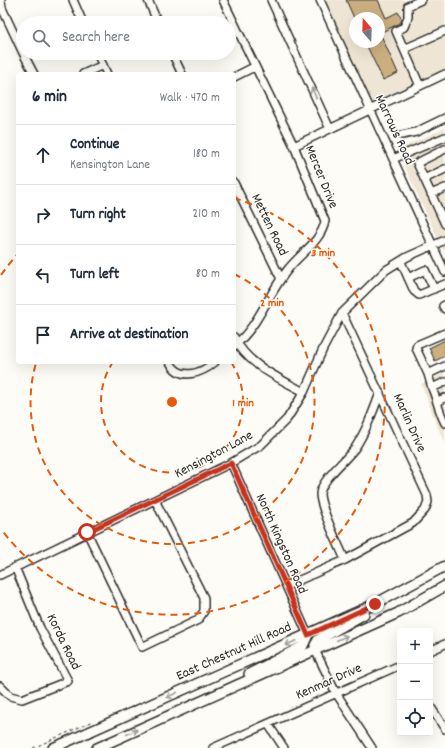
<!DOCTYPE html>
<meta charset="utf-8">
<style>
:root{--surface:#fff;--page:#f6f6f7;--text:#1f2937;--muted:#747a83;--line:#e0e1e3}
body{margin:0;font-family:Dekko,sans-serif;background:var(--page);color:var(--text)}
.controls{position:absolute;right:12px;bottom:12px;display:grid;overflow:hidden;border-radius:4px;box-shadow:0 4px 16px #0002}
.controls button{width:36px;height:36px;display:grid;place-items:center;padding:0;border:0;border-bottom:1px solid var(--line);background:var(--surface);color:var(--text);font:20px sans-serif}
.compass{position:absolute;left:349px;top:12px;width:36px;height:36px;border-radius:50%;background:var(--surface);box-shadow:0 4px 16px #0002;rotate:341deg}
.stop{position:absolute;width:12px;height:12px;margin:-9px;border:3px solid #c8321e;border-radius:50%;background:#fff}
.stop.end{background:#c8321e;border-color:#fff;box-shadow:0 1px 4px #0008}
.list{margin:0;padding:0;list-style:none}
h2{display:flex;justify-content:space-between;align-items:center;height:52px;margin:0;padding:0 16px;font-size:17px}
h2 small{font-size:13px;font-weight:400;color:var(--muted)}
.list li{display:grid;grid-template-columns:26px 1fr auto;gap:12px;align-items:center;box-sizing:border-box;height:60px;padding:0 16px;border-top:1px solid var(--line)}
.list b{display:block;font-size:15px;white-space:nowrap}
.list p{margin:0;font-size:13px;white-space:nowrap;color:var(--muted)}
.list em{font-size:13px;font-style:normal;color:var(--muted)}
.icon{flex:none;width:22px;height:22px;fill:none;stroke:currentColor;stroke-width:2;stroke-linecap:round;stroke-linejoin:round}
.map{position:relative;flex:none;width:445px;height:748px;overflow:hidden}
.search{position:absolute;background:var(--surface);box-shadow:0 4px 16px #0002;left:16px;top:16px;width:220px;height:44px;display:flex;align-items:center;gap:10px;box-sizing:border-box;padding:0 14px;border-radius:22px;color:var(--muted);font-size:15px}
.panel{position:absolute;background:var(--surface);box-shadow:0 4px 16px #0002;left:16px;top:72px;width:220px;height:292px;border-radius:4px}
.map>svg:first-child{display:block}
</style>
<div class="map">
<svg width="445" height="748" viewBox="0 0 445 748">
<rect width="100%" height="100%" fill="#fdfcf7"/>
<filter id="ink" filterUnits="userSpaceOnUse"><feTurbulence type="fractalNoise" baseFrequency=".025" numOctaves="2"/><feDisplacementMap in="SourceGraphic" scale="8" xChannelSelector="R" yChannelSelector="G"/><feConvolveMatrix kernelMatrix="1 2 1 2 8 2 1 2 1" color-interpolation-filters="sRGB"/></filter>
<g filter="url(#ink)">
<path fill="#eee5d4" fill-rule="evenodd" d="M325,0H445V69L373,103ZM355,18H379V42H355Z
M445,128V254L397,150Z
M445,373V445L421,384Z"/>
<path fill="#ccaf81" stroke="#2b2b2b" d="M346,0H378L386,18L398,12L402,20L400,23L380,33L398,73L383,80L365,42H379V18H354Z
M445,340V356L435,361L429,348Z"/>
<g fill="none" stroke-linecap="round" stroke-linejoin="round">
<g stroke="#2b2b2b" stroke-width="10">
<path id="minor" d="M1,0L2,8L23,53
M73,0L83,23
M148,0L158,23
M223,0L294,146L325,221C322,240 301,253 289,268C268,293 259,326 234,346
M271,0L330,129
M320,0L445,272
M404,49L445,31
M23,53L34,74
M97,53L107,74
M172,53L182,74
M83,74L103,65
M234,77L254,67
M420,86L396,31L404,27L408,17V6L421,0
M402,135L416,132L445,118
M294,146L445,74
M445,149L417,163L445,224
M393,159L445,137
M424,179L445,169
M234,183L281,279
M431,194L445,188
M401,262L414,291L419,295L445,284
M408,278L425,270L434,289
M445,305L443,306L445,309
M234,337C247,365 279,378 304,392
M170,362C180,382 202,373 215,362
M428,374L416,348L417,345L445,333
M445,382L432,388C437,400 439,412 445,423
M432,388L428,374L445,366
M437,401L445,398
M231,463L308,635
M87,532L142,647L198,620L204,611V598L155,500
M345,560C339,545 320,508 320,494C321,480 346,460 355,448C366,431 373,412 380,393
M0,575L231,463L261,445L287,419L304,392L323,349L342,313L386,270L407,257L445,240
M286,586L345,560L413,523L425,510L428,502L427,495L342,313
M315,650L336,693L372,748
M430,651L445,644
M0,686L10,696L22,699L68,681L40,628L15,567
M430,706L445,729
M268,724L284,748
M213,748L400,665"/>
</g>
<g stroke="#2b2b2b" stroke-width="12">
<path id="major" d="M315,650V645L318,640L364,614
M249,674L303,646L308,635
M53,748L375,604L445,566
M97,748L398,613L445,586"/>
</g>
<path stroke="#2b2b2b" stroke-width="1" stroke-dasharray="3 3" stroke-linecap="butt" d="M33,748L91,722"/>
<use href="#minor" stroke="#fdfcf7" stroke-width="7"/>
<use href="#major" stroke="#fdfcf7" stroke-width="9"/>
</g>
<defs><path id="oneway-shaft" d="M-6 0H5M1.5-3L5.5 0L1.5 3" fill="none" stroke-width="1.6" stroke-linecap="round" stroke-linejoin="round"/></defs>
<g stroke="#9e9e9b">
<use href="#oneway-shaft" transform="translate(314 93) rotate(-114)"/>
<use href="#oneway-shaft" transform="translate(342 638) rotate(-24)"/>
<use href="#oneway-shaft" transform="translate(291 643) rotate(156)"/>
<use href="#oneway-shaft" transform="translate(172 695) rotate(156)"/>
<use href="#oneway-shaft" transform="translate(132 732) rotate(-24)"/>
</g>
</g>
<g fill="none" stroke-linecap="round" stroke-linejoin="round" filter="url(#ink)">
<path stroke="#c8321e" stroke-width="5" d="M87,532L231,463L308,635L375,604"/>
</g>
<g fill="none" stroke="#e8590c" stroke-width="2" stroke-dasharray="7 5">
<path d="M231 362A71 71 0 1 1 113 362"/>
<path d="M234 274A142 142 0 1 1 36 363"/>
<path d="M1 275A213 213 0 0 1 17 255M234 198A213 213 0 1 1 1 529"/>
</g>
<g text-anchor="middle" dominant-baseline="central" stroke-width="3" stroke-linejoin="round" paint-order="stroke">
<g font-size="14" fill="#2b2b2b" stroke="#fdfcf7">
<text transform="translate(394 130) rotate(65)">Marrows Road</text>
<text transform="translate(321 177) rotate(68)">Mercer Drive</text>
<text transform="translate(269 225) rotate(64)">Metten Road</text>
<text transform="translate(409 423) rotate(66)">Marlin Drive</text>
<text transform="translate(214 455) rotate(-28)">Kensington Lane</text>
<text transform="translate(281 544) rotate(66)">North Kingston Road</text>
<text transform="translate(63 642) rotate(64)">Korda Road</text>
<text transform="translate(234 652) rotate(-24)">East Chestnut Hill Road</text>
<text transform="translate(329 682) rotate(-24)">Kenmar Drive</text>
</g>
</g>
<circle cx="172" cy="402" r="6" fill="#e8590c" stroke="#fdfcf7" stroke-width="2"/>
<g font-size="12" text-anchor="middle" font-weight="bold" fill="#e8590c" stroke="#fdfcf7" stroke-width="3" stroke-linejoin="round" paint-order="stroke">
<text x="323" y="256">3 min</text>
<text x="272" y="306">2 min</text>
<text x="243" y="406">1 min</text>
</g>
</svg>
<div class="controls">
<button>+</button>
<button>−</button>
<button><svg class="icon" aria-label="locate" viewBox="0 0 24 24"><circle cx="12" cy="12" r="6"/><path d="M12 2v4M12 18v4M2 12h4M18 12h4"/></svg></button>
</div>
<svg class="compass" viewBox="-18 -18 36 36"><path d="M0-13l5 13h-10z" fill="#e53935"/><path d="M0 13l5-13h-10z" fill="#747a83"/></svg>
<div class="stop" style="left:87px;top:532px"></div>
<div class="stop end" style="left:375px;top:604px"></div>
<div class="search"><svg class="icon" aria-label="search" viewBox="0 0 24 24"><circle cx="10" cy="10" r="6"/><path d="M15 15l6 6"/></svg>Search here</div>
<section class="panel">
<h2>6 min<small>Walk · 470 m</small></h2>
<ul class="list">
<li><svg class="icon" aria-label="ahead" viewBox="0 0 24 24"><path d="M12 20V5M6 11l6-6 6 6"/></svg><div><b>Continue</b><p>Kensington Lane</p></div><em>180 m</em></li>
<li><svg class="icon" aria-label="right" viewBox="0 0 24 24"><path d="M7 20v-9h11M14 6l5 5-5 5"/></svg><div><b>Turn right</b></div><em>210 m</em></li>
<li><svg class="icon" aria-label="left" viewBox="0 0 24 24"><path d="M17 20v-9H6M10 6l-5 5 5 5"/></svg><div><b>Turn left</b></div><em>80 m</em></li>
<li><svg class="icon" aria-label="arrive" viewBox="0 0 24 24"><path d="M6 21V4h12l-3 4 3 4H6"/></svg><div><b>Arrive at destination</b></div></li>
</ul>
</section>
</div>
